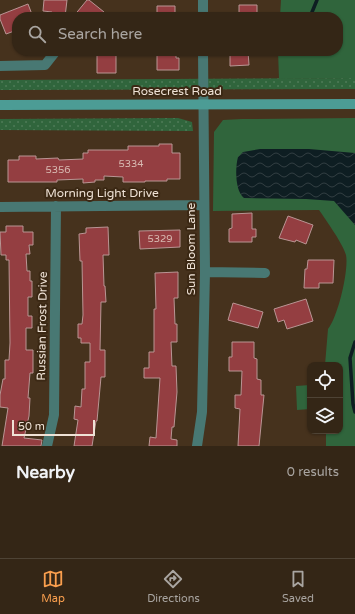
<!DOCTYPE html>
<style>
:root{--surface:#342616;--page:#3f3223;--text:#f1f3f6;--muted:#a9a5a1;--line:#4e4335;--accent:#fa9f4e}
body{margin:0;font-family:"Varela Round",sans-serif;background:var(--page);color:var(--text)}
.controls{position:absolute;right:12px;bottom:12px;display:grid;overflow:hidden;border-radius:8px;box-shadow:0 1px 3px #0004}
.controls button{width:36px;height:36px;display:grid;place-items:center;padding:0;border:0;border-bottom:1px solid var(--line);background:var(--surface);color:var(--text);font:20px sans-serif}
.scale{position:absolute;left:12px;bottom:10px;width:83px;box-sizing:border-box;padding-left:4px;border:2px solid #efe2d6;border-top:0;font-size:11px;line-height:14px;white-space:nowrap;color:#efe2d6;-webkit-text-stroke:3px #3b2814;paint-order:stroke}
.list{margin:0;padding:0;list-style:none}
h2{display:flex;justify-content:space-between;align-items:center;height:52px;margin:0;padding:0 16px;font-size:17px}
h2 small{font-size:13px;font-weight:400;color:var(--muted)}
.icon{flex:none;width:22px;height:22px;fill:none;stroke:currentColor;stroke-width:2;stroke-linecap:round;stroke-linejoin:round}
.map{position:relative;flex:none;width:355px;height:446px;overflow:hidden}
.search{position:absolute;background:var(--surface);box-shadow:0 1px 3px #0004;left:12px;right:12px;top:12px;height:44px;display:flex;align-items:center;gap:10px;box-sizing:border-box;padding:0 14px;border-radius:16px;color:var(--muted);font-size:15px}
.sheet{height:112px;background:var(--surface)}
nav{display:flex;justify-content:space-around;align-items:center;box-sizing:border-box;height:56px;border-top:1px solid var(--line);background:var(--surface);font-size:11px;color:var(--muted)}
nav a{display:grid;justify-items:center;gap:2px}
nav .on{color:var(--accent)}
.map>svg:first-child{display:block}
</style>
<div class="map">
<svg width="355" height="446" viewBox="0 0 355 446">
<defs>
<pattern id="grass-dots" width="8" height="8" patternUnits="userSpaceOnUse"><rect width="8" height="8" fill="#30653c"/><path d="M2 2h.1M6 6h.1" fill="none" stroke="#4e7b57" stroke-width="1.8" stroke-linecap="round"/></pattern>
<pattern id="water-waves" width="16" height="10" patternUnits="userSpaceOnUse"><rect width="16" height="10" fill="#0e1e22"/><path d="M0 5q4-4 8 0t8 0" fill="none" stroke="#313e41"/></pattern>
</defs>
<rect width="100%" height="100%" fill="#46321d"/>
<path fill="url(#grass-dots)" d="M355,78V89L0,90V80Z
M178,118L192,122L193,131L0,130V119Z"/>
<path fill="#30653c" d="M281,0H355V78L279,79L278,51H338V17H280Z
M355,118V446H326V431H340V365H325L328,329C338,317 349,270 346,255C343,244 326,220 319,210L213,211L214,132L223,120L242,119Z
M310,385V409L297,410L296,386Z"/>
<path fill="url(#water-waves)" d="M260,149H309L355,153V225L334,201L306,199L244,198C235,191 235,168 238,157L243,152Z"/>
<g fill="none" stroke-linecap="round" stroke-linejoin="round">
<path stroke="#0e1e22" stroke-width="3.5" d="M310,17L317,0
M355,342L350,358L353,404L355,412"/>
</g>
<path fill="#943e41" stroke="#b99594" d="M44,0H67L65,17L51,16L52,12L43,11Z
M87,0H89L104,12L100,17H73Z
M28,4L33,17H17V30L6,34L0,19V15Z
M239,5H257V17H239Z
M157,6H175V17H157Z
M97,51H116V73H97Z
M157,51H176V58H179V70H157Z
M233,51H248L249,65L230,66V55H233Z
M159,144H172V153H180V179H167V181H145V182H123V177L104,176V180H95V182L83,183V179L57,180V182H8V160H19V156H36V159L58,158L59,160L83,159V153H88V150H128V146H159Z
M252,213V229H256V237H252V242H229V229L232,228V214Z
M288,216L313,225L306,244L296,240L295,242L279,238Z
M6,226H23V232H33V245H29L30,254H26L27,271H30V281H32V297H28V316H32V328H26V350H33V373H30L28,398H30L29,416L24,438L42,440L41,446H2L8,408L0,407V395L3,379H5V360H9L10,343L9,260H6V255H1L0,232H6Z
M108,227L109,255H103L104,286H105L106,302H101L100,350H105V377H101L97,421H96L92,446H74L78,420L74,419L75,406L81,407L82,389H85V362H90V343H81V338H78V324H82L83,315L82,261H80L79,234L86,233V228Z
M180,230V247L140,249L139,231Z
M308,260H334L333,283H319V288H304L305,269H307Z
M178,272V298H174L175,324H177V342H171L172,366H176L177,392L174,427H172L171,439L177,440V446H149L150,437L156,438L160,378H144V368H149V352H154V309H156L155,273Z
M306,299L313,321L287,329L284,320L278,322L274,309Z
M233,303L263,312L258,328L228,320Z
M232,342H254V358L257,359V379L261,380V395H264L259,446H238L240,409L235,408V395H241L242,371H229V357H232Z"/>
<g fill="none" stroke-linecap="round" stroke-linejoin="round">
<path stroke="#487873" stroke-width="10" d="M203,0V17
M0,66L45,65L56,51
M0,207L204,205
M205,272L265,273
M47,446L54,415L56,206
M197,446L202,412L205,272L203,51"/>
<path stroke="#4c9c95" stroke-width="10" d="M0,105L355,104"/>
</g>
<g text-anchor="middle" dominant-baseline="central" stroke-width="4" stroke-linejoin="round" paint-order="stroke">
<g font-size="10" fill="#d8b9b1">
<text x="131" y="164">5334</text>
<text x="58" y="170">5356</text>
<text x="160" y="239">5329</text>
</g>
<g font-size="12" fill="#efe2d6" stroke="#3b2814">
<text x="177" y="91">Rosecrest Road</text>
<text x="102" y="193">Morning Light Drive</text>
<text transform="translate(191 249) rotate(-90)">Sun Bloom Lane</text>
<text transform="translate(42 326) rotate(-89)">Russian Frost Drive</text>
</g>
</g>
</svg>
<div class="controls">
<button><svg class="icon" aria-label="locate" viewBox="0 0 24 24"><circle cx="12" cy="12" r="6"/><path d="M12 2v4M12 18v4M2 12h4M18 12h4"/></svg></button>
<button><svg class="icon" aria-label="layers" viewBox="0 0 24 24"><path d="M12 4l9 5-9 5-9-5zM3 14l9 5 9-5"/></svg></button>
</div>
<div class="scale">50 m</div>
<div class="search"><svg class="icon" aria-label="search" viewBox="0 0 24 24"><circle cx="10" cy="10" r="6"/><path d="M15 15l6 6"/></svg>Search here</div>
</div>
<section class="sheet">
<h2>Nearby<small>0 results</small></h2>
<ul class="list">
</ul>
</section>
<nav>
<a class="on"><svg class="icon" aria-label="map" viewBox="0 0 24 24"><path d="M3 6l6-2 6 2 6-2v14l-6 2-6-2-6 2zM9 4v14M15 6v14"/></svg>Map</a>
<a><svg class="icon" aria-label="directions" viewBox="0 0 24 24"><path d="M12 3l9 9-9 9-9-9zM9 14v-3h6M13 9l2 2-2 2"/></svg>Directions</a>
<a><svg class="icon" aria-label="saved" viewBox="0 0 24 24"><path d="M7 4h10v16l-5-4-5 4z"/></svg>Saved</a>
</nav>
